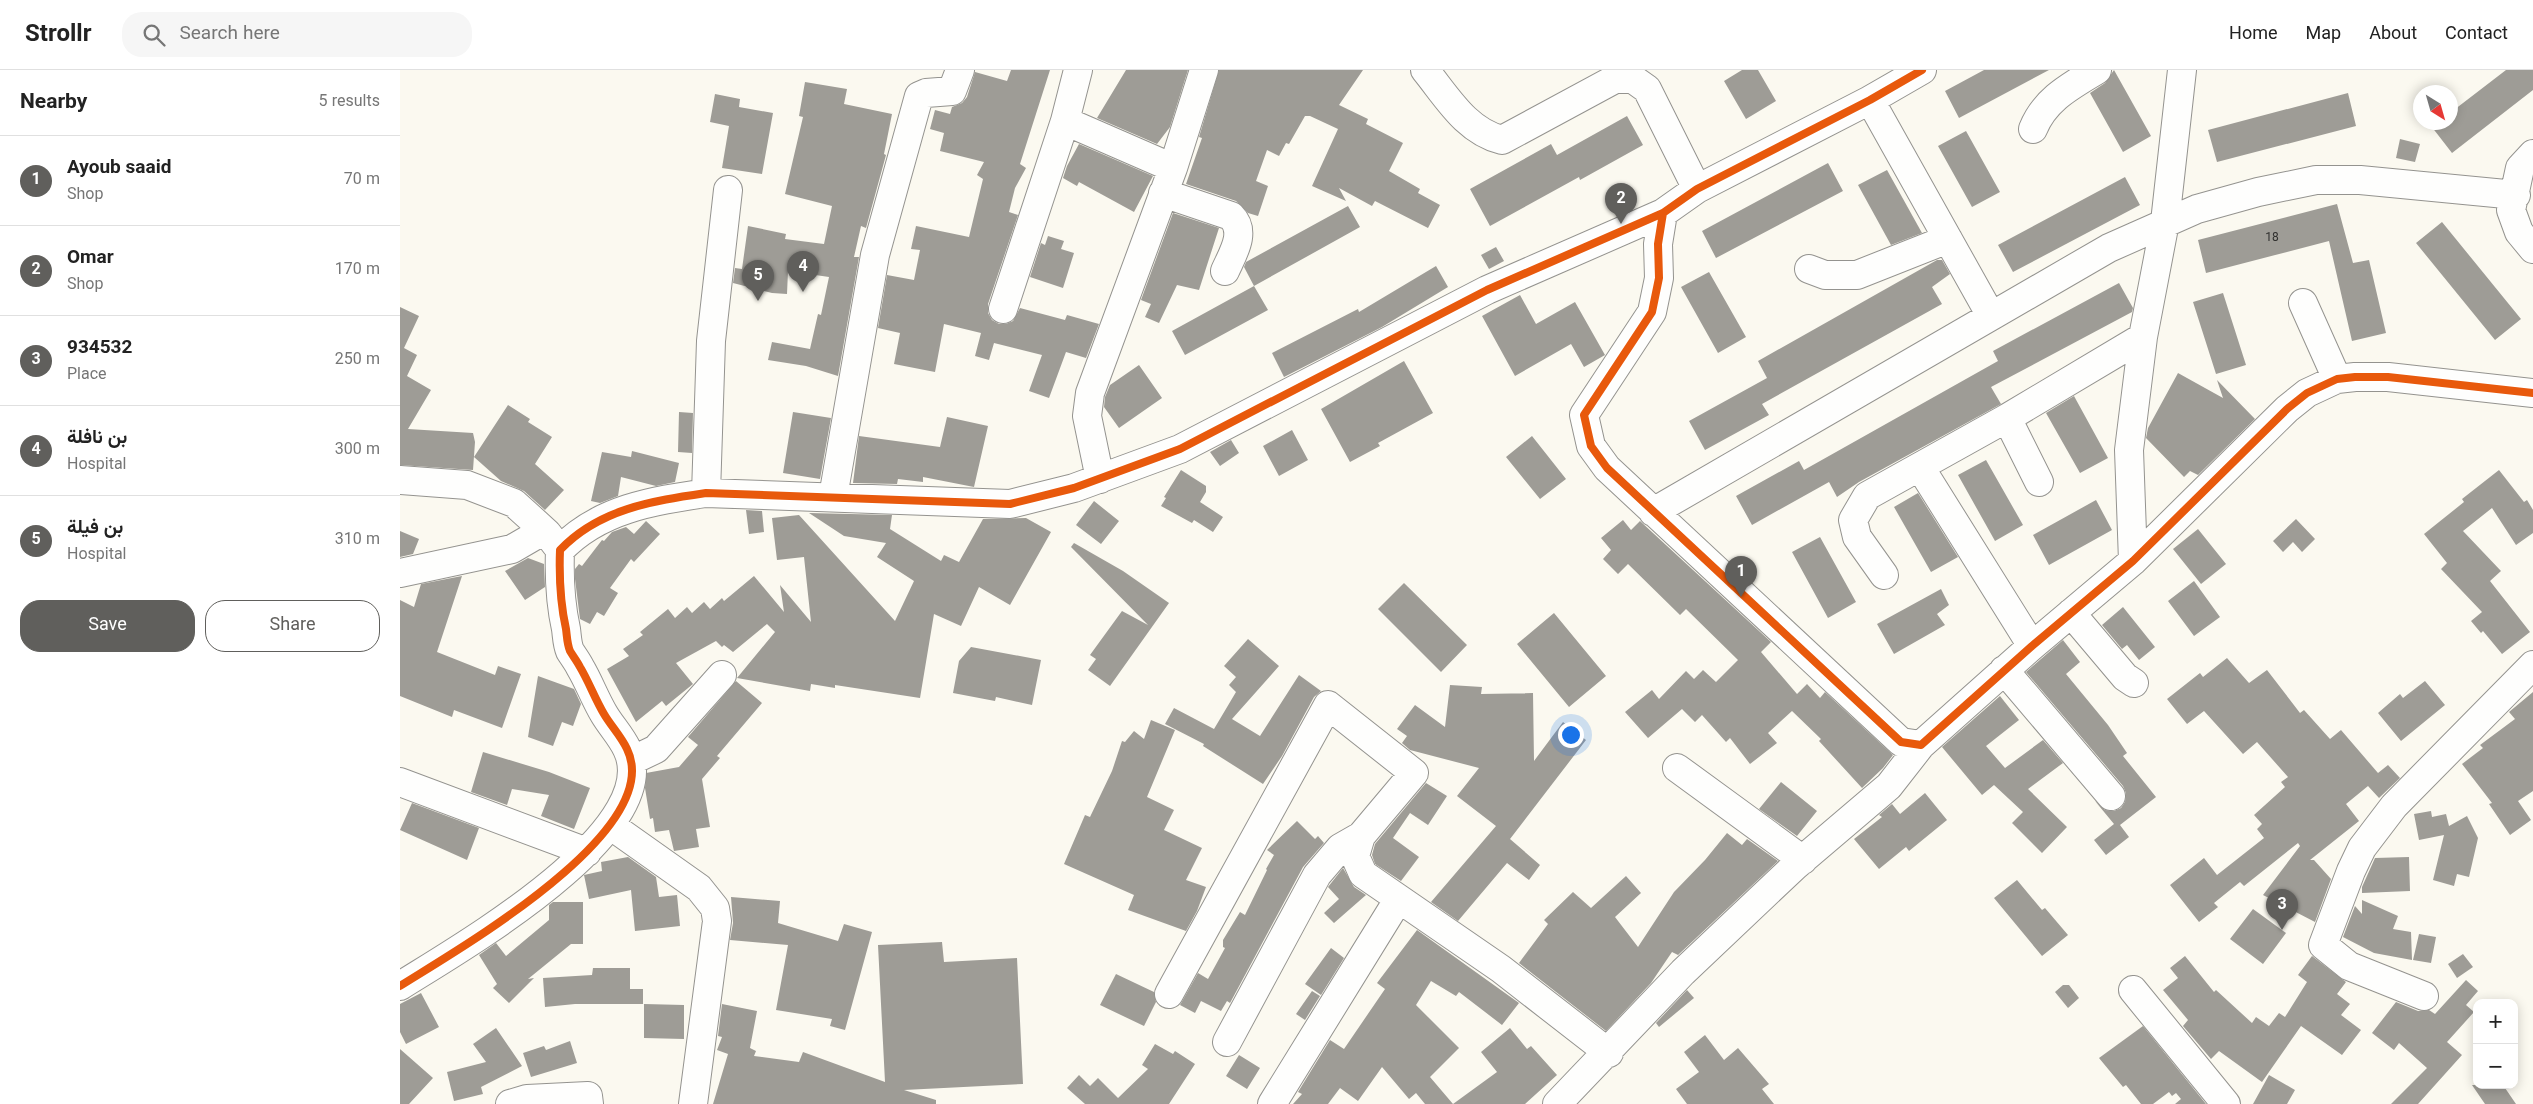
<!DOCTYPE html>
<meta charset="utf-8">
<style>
:root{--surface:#fff;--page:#f6f6f6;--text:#222;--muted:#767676;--line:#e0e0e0;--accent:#605f5c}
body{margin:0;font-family:Georgia,Vazirmatn,serif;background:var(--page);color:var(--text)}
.controls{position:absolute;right:15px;bottom:15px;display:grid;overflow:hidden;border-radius:10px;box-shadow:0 2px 12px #0003}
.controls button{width:45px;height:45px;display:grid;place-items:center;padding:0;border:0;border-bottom:1px solid var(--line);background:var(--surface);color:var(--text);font:25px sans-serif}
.compass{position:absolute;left:2013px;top:15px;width:45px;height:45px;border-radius:50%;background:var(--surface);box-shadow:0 2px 12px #0003;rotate:143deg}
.you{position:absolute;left:1170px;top:664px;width:18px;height:18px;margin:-12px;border:4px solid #fff;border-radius:50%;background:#1a73e8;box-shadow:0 0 0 8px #1a73e833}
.badge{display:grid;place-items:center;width:32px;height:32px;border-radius:50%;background:var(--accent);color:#fff;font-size:16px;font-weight:700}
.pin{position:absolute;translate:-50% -41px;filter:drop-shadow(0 1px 2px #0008)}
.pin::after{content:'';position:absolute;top:26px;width:18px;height:15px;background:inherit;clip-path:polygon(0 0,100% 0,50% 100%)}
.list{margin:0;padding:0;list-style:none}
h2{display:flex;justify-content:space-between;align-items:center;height:65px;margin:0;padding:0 20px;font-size:21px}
h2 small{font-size:16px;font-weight:400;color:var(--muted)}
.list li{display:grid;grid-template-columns:32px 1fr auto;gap:15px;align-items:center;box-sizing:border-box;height:90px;padding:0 20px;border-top:1px solid var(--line)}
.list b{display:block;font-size:19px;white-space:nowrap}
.list p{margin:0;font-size:16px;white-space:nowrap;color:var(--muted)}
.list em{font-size:16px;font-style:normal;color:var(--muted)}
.actions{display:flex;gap:10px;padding:15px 20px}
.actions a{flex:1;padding:11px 0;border:1px solid var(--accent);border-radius:20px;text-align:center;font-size:18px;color:var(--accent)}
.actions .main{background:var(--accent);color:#fff}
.icon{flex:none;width:28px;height:28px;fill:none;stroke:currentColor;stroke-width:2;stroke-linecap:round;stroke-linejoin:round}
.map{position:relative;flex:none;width:2133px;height:1034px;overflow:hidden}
header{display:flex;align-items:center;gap:30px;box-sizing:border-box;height:70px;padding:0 25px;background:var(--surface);border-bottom:1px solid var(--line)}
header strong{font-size:24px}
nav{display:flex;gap:28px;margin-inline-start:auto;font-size:18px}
.search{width:350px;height:45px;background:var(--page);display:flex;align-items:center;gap:12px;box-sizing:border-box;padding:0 18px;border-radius:20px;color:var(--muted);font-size:19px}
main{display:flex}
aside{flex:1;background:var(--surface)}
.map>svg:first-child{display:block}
</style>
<header>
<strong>Strollr</strong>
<div class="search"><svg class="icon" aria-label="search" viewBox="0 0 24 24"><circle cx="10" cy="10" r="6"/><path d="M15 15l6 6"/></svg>Search here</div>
<nav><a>Home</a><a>Map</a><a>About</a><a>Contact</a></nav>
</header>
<main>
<aside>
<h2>Nearby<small>5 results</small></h2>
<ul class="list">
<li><span class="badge">1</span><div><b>Ayoub saaid</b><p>Shop</p></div><em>70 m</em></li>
<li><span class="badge">2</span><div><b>Omar</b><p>Shop</p></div><em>170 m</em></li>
<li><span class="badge">3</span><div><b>934532</b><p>Place</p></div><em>250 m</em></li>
<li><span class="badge">4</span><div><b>بن نافلة</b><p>Hospital</p></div><em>300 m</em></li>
<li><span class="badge">5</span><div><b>بن فيلة</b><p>Hospital</p></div><em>310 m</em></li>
</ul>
<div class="actions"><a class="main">Save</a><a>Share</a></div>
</aside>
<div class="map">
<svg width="2133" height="1034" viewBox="0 0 2133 1034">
<rect width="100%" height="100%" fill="#fbf9f0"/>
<path fill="#9e9c96" d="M611,0H650L620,94L626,98L615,118L609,142L618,145L588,234V243L592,250L599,254H606L613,251L620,238L665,250L667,245L699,254L686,288L666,282L649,328L629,321L642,285L594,273L589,290L575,286L581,263L544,254L535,302L494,294L500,263L478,258L487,205L514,210L520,180L511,179L516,156L569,167L583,109L577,105L584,92L540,81L544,63L530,59L535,40L550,44L552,37L562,33L567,27L575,2L607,11Z
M726,0H788L770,57L757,74L697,48Z
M819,0H963L939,35L968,49L966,54L1003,73L989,101L1020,119L1018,123L1040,135L1028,158L975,131L972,136L939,118L946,131L912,116L938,59L910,46H905L889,74L886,73L879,86L867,80L856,111L868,116L858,146L848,143L836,131L786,114L802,68L799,67Z
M1342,0H1358L1376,31L1346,49L1324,11Z
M1584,0H1649L1559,48L1545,21Z
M1714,0L1751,66L1723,82L1690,23L1705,13Z
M2106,0H2133V20L2052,83L2028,52H2050V43Z
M405,12L447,19L444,34L492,44L484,84L486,85L466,158L461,156L454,187H459L438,306L406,296L368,290L372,272L410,279L418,244L421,245L429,207L388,201L387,224L372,223L333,213L335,198L342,199L348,156L386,164L385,169L424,174L432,136L385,124L403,47L399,46Z
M1948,23L1956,56L1817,92L1808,60Z
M315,24L340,29L339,37L373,43L362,104L322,98L329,56L310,52Z
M1227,46L1243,75L1180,110L1179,107L1090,156L1070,119L1151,74L1157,85Z
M1566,61L1600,122L1572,137L1538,76Z
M2000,69L2020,74L2015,92L1996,88Z
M679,74L753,106L734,142L679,112L677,116L663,108L667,96Z
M1428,93L1443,121L1316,188L1302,161Z
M1487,100L1522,163L1491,175L1458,115Z
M1725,107L1740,135L1613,202L1598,175Z
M1937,134L1953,193L1969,190L1986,263L1952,271L1929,171L1806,203L1798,170Z
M948,136L960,157L854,216L844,197L846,192Z
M773,143L819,158L799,220L777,215L759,253L745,247L751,234L741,230Z
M2042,152L2121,249L2095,270L2016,173Z
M648,166L664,171L661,179L674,183L663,218L630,207L641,173L645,175Z
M1096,177L1104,191L1089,199L1081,185Z
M1537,190H1542L1550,204L1532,217L1542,234L1362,334L1369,345L1305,380L1289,351L1367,308L1358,291Z
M1036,196L1048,217L982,257L884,307L872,283L958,239L959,242Z
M1309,202L1346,267L1318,283L1281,217Z
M1719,213L1733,238L1732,242L1591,317L1601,334L1459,412L1437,427L1429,412L1352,455L1336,426L1399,391L1404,400L1598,291L1593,281Z
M854,216L868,240L785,285L772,261Z
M1823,223L1846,295L1816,304L1793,232Z
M1120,225L1136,254L1175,232L1205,285L1184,297L1171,274L1115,306L1082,246Z
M0,237L19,246L4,278L17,285L7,306L31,320L8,359L73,363L75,372L73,400L0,395Z
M1004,291L1033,343L978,373L980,376L950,392L921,339Z
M739,295L762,328L719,358L704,337L705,327L710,315Z
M1778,303L1823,328L1817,310L1855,349L1798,405L1790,401L1784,407L1746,368L1748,358Z
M1674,326L1708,388L1680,403L1646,343Z
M108,335L130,349L128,352L152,367L135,394L164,420L145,440L124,421L101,411L74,387Z
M279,342L293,343L292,383L278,382Z
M393,342L431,348L420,409L383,403Z
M547,347L588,356L574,417L523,407V412L498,409L497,414L453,413L459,366L540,377Z
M892,360L908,390L879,406L863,376Z
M1132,366L1166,409L1140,429L1106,387Z
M831,370L839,383L820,396L810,382Z
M232,381L279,393L275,412L256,416L221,407L218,426L200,433L191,431L202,382L231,387Z
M1586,390L1623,455L1595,471L1558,405Z
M781,400L806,416V422L800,432L823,447L813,462L794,450L792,453L761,436L766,428L764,427Z
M2099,400L2124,432L2127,430L2133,440V463L2116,475L2092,438L2063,461L2101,501L2090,511L2130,562L2102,584L2083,561L2081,563L2071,551L2082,542L2041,499L2047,493L2024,464L2064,432L2062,429Z
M1518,423L1558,487L1531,502L1494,437Z
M1696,430L1712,460L1649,495L1633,465Z
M694,431L719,451L701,474L676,455Z
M346,440L362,441L364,462L349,464Z
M409,443L492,445L490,459L541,491L544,485L559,492L583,449L626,448L651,462L610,535L579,517L561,556L534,544L520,628L435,615V618L411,614L410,621L337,608L375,562L367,554L333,582L324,575L322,577L316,571L276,593L293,614L266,636L262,631L236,652L207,599L229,586L223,579L243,565L240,562L268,539L275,548L287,537L292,543L304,532L310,539L322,528L324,531L354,506L384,542L380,515L411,552L404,487L377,490L372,448L399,445L495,551L514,511L477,487L486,473L444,466Z
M1896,449L1915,469L1902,482L1893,472L1883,482L1873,471Z
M1223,450L1231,460L1240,451L1371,572L1361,582L1397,624L1407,614L1420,628L1425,622L1493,685L1483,698L1462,718L1419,671L1421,669L1392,641L1368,663L1377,673L1350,694L1330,668L1326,672L1302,645L1295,652L1282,639L1248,668L1225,642L1252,620L1259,629L1286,601L1294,609L1303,600L1316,612L1338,590L1286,539L1280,545L1228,494L1218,504L1203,489L1211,480L1201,468Z
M246,451L260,464L234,492L231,489L210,518L218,523L204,546L197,542L190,554L180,549L175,509V499L179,494L182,496L202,470L204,471L212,462L226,457L234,464Z
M1798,459L1826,494L1801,514L1773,479Z
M0,461L19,469L13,484L0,487Z
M1420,467L1456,532L1428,548L1392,482Z
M674,473L723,501L769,533L710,616L688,600L696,589L690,585L722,541L748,555L671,477Z
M128,488L144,494L145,517L125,530L105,501Z
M62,506L37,582L95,605L98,596L121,604L102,658L54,640L52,647L0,626V530L14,537L21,514Z
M1794,511L1820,547L1794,566L1768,531Z
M1004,513L1067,575L1041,602L978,539Z
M1541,519L1549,535L1537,544L1545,555L1494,584L1477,554Z
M1723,537L1755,577L1739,590L1727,575L1722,579L1702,555Z
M1154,543L1206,606L1169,637L1117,574Z
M848,569L879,596L832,649L860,666L899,605L921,621L914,627L882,686L863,714L803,676L804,674L765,654L774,638L814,659L836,622L829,615L836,607L824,596Z
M1663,570L1680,592L1666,604L1708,655L1727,683L1723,686L1756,727L1720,755L1729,767L1706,785L1694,770L1714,754L1695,731L1705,740L1714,741L1721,738L1725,732L1726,723L1723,716L1626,602Z
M571,577L641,590L632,635L596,627L595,631L553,623L559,591Z
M1827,588L1849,613L1867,600L1900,643L1904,640L1930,669L1941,660L1978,703L1988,695L2000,708L1979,728L1968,716L1946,734L1959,751L1910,790H1914L1931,809L1915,852L1863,825L1900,776L1898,773L1844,816L1840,812L1814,833L1818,837L1799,852L1770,815L1804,788L1817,805L1864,768L1857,759L1862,754L1854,745L1885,717L1881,712L1888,707L1857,672L1843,684L1804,641L1787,654L1767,629L1800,603L1803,607Z
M138,606L174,619L181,634L173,656L162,652L153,676L128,667Z
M336,611L362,633L317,686L320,688L302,709L310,757L296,759L299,777L274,781L269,760L255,762L253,748L250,749L245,718L246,703L279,697L298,675L288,667Z
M2025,611L2045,635L2001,671L1978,643L2000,624L2003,628Z
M1050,615L1082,617L1081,624L1133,623L1134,691L1163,652L1186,670L1110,769L1140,795L1129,810L1107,793L1058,851L1031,832L1096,756L1057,726L1079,698L1010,680L1002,673L1007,666L997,659L1015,635L1045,657Z
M2133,622V721L2118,731L2131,750L2110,765L2089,734L2092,733L2062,694L2083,678L2080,675L2115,649L2109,642Z
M1600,626L1619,650L1586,676L1605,698L1643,670L1663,693L1628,719L1667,757L1642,783L1612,753L1623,742L1594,715L1582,725L1542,677Z
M751,650L775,660L747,727L774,740L764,760L802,778L786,810L806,817L797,841L786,861L728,840L734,825L664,794L685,745L690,747L712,701L722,671L725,672L734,661L744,669Z
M83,682L149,702L190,718L174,759L141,746L149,725L112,719L107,735L71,722Z
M1381,712L1417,741L1397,766L1359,739Z
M1026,713L1047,726L1028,755L1010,743L993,768L1019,787L1001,811L975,794L972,785L975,774Z
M1525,723L1547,750L1509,781L1506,777L1479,799L1454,769L1482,747L1479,745L1492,734L1500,744Z
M12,733L79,758L67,790L0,760Z
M2031,741L2032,747L2046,744L2049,756L2067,746L2078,768L2069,807L2057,804L2054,816L2033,810L2044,765L2019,770L2014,744Z
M897,751L915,769L918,766L924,773L903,797L830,933L827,931L821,941L801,931L795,943L780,935L798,903L808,909L825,878L823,877V870L840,842L845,845L867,800L866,799L874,785L867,780Z
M1327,763L1342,775L1347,769L1378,791L1278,885L1272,882L1251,913L1206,961L1119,893L1148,854L1144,850L1173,822L1191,838L1226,806L1241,823L1215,847L1238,877L1274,822L1305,790Z
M228,787L256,807L259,827L277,825L280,856L235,861L231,820L189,829L184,805L202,801L201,792Z
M2009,787L2010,821L1962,823V817L1975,788Z
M943,798L954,817L966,825L934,853L924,843L939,829L928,817Z
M1617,810L1642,840L1645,838L1668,865L1642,886L1594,828Z
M331,827L380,831L378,853L438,871L444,854L472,862L445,960L430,956L432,949L376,940L388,875L330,870L333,853Z
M1962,830L1998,846L1993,859L2011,862L2012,890L1974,883L1943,867L1955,836L1962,844Z
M153,832H183V874H171L128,909L134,908L109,933L93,918L97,914L79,885L96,873L106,886L149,850V835Z
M1853,839L1886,863L1863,894L1830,869Z
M1017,860L1119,933L1102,955L1059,922L1056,926L1031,911L1016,935L1059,978L1030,1007L1053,1034L1097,1002L1081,982L1110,958L1127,979L1131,976L1157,1005L1125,1034H1025L1016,1023L1009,1029L982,997L958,1031L940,1018L928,1034H893L902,1024L898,1022L930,970L944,979L985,919L977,913Z
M2019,864L2036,867L2031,893L2013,890Z
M542,872L544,892L617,888L623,1014L504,1020L536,1030V1034H313L328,984L317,980L322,967L318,966L322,934L357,941L350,978L356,981L354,986L399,992L403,982L485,1012L478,875Z
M931,878L944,888L921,925L905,914Z
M2063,884L2073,897L2057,908L2048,894Z
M1785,886L1814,922L1816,920L1852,953L1856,947L1869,956L1879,943L1885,947L1907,912L1898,905L1912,886L1946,912L1937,924L1950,934L1941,945L1961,960L1942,985L1901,956L1862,1012L1819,981L1811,989L1783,956L1788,950L1763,920L1778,908L1770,898Z
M193,898H230V919H243V934H175L145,937L143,908L192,905Z
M716,904L754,922L756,932L744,956L700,935Z
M2066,910L2078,921L2066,935L2074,942L2047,972L2062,985L2018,1034H1991L2027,998L1999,973L1994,980L1972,963L1996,932L2018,941L2029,940L2035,944Z
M1663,915H1669L1679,928L1668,938L1655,922Z
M1287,920L1294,928L1259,957L1256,953Z
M912,921L920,926L905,950L896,944Z
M21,923L39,957L6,974L0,962V934Z
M244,934L284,935V969L244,968Z
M1743,956L1806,1034H1775L1781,1029L1776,1023L1772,1026L1769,1022L1753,1034H1741L1726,1015L1723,1017L1699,988Z
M96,958L122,996L81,1017L83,1024L54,1031L47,1002L86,992L73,974Z
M1305,965L1324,990L1338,978L1369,1014L1362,1019L1374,1034H1287L1276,1019L1299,1002L1284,982Z
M170,971L177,993L131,1007L123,983L144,976L146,980Z
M755,974L773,984L775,981L795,994L769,1034H685L667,1018L679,1005L690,1016L698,1008L718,1028L748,999L742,995Z
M0,979L33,1008L9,1034H0Z
M839,985L860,998L847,1019L826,1006Z
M1869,1005L1895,1020L1887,1034H1853Z
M2072,1015H2103L2116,1034H2085Z"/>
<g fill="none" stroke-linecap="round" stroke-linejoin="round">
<g stroke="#94938f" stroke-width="30">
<path id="minor" d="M1025,0C1047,27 1066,61 1102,70L1215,9H1233L1247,19L1297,119
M1470,30L1591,246
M665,51L773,98L690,323L687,346L700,409
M1633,59C1645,29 1671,16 1697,0
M2133,84L2120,98L2111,140L2119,162L2133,179
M773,98L804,0
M763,123L831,146C847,162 833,183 825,201
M1263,143L1258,174L1259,208L1252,242L1184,345L1191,376L1207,398L1501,672L1521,675L1632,576L1733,491L1887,339L1907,323L1937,309L1955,307H1988L2133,323
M1409,199L1425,205H1457L1548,169
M1903,233L1937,309
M603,239L665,51L678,0
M1607,348L1639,412
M1520,397L1632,576
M0,410L67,415L114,433L147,463L160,480
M306,423L311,271L328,120
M433,427L475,185L519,26L526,23L552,21L560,0
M1253,442L1709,178L1797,139L1858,122L1916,110H1960L2116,125
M1733,491L1729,380L1743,267L1765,152L1782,0
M0,503L112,479L143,461
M1484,505L1457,467L1453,450L1467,426L1607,348L1743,267
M1671,543L1725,607L1734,613
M1604,600L1711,726
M231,691L256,679L322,605
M1277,698L1403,790
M0,712L187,782
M210,755L299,818L315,838L317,851L293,1034
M0,916C55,881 267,761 227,679C221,666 211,656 204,644C195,629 189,612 180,597C177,591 173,586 170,581C167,574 167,566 166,559C160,532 159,507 160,480C199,439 252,431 306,423L610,434L674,418L780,379L1087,220L1263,143L1297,119L1470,30L1522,0
M1733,920L1826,1034
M769,924L928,635L1014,703L961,766L955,786L963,804L1101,899L1209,983
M2024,926L1949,896L1923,875L1951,801L1962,778L1994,736L2133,595
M827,972L917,805L940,778L961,766
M110,1034L127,1029L188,1026L189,1034
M872,1034L998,830
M1157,1034L1283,902L1395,796L1489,716L1521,675"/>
</g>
<use href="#minor" stroke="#fefefd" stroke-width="28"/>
<g stroke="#fff" stroke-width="11">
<path id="cycleway" d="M1263,143L1258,174L1259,208L1252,242L1184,345L1191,376L1207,398L1501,672L1521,675L1632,576L1733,491L1887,339L1907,323L1937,309L1955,307H1988L2133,323
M0,916C55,881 267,761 227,679C221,666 211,656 204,644C195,629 189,612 180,597C177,591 173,586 170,581C167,574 167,566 166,559C160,532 159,507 160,480C199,439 252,431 306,423L610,434L674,418L780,379L1087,220L1263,143L1297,119L1470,30L1522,0"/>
</g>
<use href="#cycleway" stroke="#e8590c" stroke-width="8"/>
</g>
<g text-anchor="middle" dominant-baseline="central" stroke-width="5" stroke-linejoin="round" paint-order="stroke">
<g font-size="12" fill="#30302e">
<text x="1872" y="168">18</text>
</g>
</g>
</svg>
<div class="controls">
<button>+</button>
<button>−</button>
</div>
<svg class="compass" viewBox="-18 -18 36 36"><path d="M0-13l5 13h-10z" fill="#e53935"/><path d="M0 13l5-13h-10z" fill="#767676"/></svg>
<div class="you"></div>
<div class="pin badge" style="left:1341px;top:527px">1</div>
<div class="pin badge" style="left:1221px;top:154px">2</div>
<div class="pin badge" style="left:1882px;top:860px">3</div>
<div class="pin badge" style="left:403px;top:222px">4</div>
<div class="pin badge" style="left:358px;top:231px">5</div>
</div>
</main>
